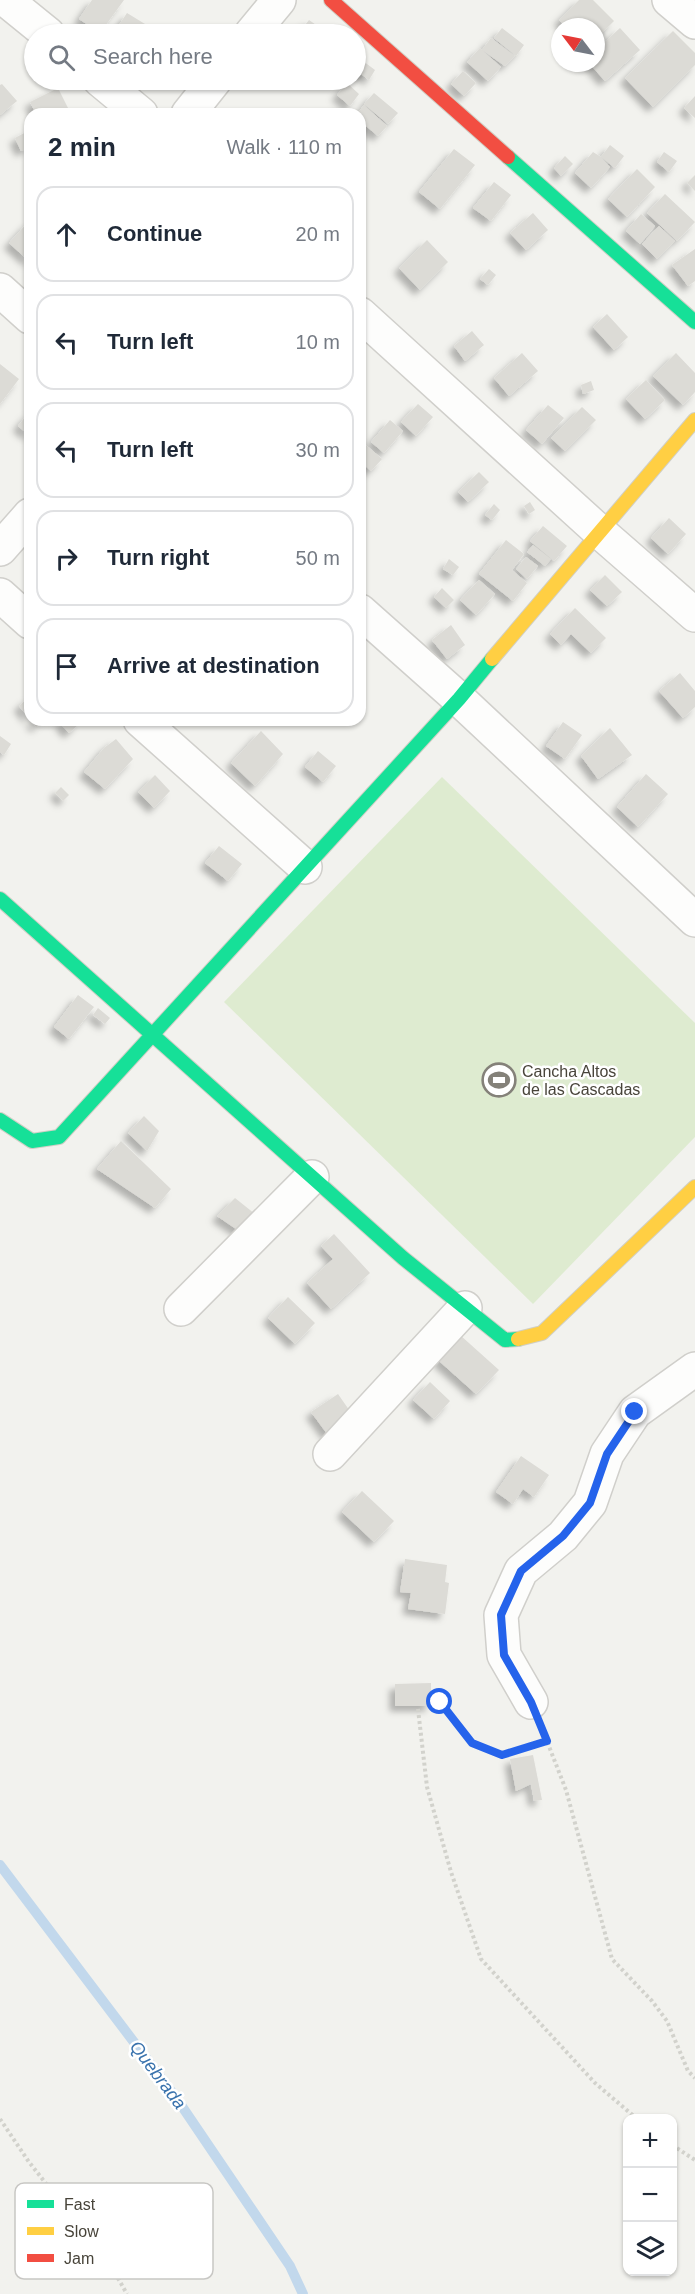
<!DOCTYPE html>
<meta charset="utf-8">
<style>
:root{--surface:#fff;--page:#f6f6f7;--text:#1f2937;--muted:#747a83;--line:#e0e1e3}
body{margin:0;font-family:Arial,sans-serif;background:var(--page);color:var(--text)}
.controls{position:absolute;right:18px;bottom:18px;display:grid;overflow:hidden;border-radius:12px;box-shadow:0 2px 4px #0004}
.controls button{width:54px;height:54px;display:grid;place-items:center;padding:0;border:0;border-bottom:2px solid var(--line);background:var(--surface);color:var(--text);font:30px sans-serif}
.compass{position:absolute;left:551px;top:18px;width:54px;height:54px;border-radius:50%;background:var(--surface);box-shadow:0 2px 4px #0004;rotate:302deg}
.stop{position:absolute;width:18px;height:18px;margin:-14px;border:4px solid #2563eb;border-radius:50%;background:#fff}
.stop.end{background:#2563eb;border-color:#fff;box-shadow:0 2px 6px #0008}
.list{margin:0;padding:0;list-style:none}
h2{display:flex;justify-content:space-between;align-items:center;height:78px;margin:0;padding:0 24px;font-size:26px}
h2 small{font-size:20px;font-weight:400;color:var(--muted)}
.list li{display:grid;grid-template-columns:39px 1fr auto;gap:18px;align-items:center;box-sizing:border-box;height:96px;margin:0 12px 12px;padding:0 12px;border:2px solid var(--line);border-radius:18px}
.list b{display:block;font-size:22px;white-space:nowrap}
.list em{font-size:20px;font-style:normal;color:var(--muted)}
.icon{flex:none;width:33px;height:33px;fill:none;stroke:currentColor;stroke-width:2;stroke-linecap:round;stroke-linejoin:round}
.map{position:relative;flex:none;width:695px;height:2294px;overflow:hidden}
.search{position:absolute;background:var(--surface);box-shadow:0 2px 4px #0004;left:24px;top:24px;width:342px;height:66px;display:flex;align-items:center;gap:15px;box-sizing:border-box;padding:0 21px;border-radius:33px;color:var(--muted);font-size:22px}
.panel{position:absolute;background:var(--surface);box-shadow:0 2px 4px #0004;left:24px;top:108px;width:342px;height:618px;border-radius:18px}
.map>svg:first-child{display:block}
</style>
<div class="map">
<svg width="695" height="2294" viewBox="0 0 695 2294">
<defs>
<filter id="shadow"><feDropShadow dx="-5.5" dy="5.5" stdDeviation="3" flood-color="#0004"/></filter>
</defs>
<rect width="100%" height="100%" fill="#f2f2ee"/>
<path fill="#deebd0" d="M442,777L695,1023V1137L533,1304L224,1002Z"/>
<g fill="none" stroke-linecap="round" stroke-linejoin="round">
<path stroke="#c2d8ec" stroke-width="10" d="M0,1865L177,2099L290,2266L303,2294"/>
</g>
<path fill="#dcdbd6" filter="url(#shadow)" d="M92,0H124L100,33L79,19Z
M579,0H593L614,21L596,39V27H566L559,20Z
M127,13L145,24L138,34H128L117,28Z
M309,20L329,34H298Z
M502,28L524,45L516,56L494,38Z
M620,28L640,50L605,81L589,63H596V50Z
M673,31L695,53V65L653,107L625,78Z
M491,38L515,56L505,66L482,50L501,67L488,81L467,62L480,48L482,50Z
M359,58L375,70L369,80L356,70V62Z
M463,71L476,83L464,96L451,84Z
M347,83L359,94L350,106L337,95Z
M2,84L17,101L0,115V85Z
M58,88L71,114H36L30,102Z
M374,93L398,113L388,124L364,104Z
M695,96V118L684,108Z
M364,105L387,126L378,136L360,121V114H357Z
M30,130V147L21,151L15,138Z
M610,145L624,156L615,168L601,157L610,167L591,188L575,173L593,152L601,157Z
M454,149L475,165L440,209L419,192Z
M664,152L677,161L669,172L657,162Z
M565,156L573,164L561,176L554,168Z
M637,169L655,187L627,217L608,199Z
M695,175V191L687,183Z
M494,182L511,195L491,221L473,208Z
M665,194L695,222L677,241L647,213Z
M533,213L548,230L526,250L510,233Z
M641,214L655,226L640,244L626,231Z
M30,220V262L9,243Z
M659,226L675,241L657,259L642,244Z
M427,240L448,262L420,290L399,268Z
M695,249V281L688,286L672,265Z
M489,269L496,275L488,285L480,279Z
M607,314L628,337L614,350L593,327Z
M472,331L484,345L465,361L454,346Z
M522,353L538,371L509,396L494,378Z
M676,353L695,373V392L683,405L653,376Z
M0,364L19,379L0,404Z
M646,380L665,400L645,419L626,399Z
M591,381L594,390L583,394L581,385Z
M418,404L433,417L416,436L401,422Z
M548,405L564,418L542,444L526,430Z
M582,407L596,420L565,451L551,438Z
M30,411V436L18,426Z
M390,420L403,431L384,453L371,442Z
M360,440L382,459L371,471L360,461Z
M479,472L489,482L468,502L458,492Z
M530,502L535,510L529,514L524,506Z
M494,504L500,510L492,520L485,515Z
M669,518L686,534L668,554L651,538Z
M543,526L567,546L554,561L530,541Z
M506,540L524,554L512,570L527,583L513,601L479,574Z
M533,545L551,559L545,566L527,552Z
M526,557L538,566L527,579L516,569Z
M449,559L459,567L453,575L443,569Z
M605,575L622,592L607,606L590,590Z
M479,580L495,594L476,615L460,600Z
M442,588L454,600L446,608L434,597Z
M575,608L606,638L591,653L571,634L561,645L550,634Z
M451,625L465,645L447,659L432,640Z
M680,673L695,691V707L683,718L659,691Z
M30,696V719L19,706Z
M30,720H45L36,727Z
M64,720H77L80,723L69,733L60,723Z
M563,722L582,735L565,759L546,746Z
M610,728L632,755L598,779L581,756Z
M261,731L283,754L255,786L231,763Z
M0,736L11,744L4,755L0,752Z
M116,739L133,759L105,789L84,772L104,748Z
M318,751L336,766L323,782L305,767Z
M646,774L668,794L638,827L617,807Z
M155,775L170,791L154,808L138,792Z
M61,787L69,795L63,801L55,793Z
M219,846L242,864L228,881L205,863Z
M78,995L94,1007L69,1039L54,1027Z
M98,1008L110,1018L105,1024L93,1015Z
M144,1116L159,1131L147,1151L128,1133Z
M121,1141L171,1189L155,1208L97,1169Z
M235,1198L260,1218L242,1233L217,1216Z
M334,1234L370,1273L331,1309L307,1283L333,1259L321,1246Z
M288,1297L315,1323L295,1344L268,1318Z
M460,1335L499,1370L476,1394L438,1360Z
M430,1382L450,1401L434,1419L413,1400Z
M338,1394L354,1417L328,1435L311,1412Z
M521,1456L549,1475L534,1497L523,1489L513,1504L496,1492Z
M362,1491L394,1521L374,1542L342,1512Z
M405,1559L447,1565L445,1582L449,1583L445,1614L408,1609L411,1593L400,1592Z
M431,1683V1706H395V1684Z
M533,1755L542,1800L534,1801L531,1784L516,1791L510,1759Z"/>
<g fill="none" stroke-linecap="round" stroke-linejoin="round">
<g stroke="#d0cfcb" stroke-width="36">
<path id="street" d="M6,0L48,34
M669,0L695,22
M251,34L279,0
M100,80L141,114
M188,114L215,80
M0,290L30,317
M360,314L601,533L695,615
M0,549L30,515
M0,595L30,622
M360,611L459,699L695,920
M140,720L305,867
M181,1309L312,1177
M330,1454L465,1308
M531,1702L504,1655L501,1615L521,1571L563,1536L590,1503L607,1454L635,1412L695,1369"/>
</g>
<g stroke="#d0cfc5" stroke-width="16">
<path id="fast" d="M508,157L695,322
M0,899L403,1258L505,1340L518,1339
M0,1120L32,1141L59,1137L459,699L492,659"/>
</g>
<g stroke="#d0cfc5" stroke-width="16">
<path id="slow" d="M492,659L695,420
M518,1339L542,1333L695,1187"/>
</g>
<g stroke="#d0cfc5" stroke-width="16">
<path id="jam" d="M331,0L508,157"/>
</g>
<path stroke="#d2d2cc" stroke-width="4" stroke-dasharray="3 3" stroke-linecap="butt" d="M440,1702L472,1743L502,1755L547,1741
M418,1709L427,1787L451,1872L481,1959L595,2083L636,2118
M543,1731L566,1790L612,1959L652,2001L667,2021L688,2071L695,2078
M0,2119L29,2162L111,2266L127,2294
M672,2145L695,2160"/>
<use href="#street" stroke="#fdfdfc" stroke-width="33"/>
<use href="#fast" stroke="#16e098" stroke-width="14"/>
<use href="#slow" stroke="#ffcf43" stroke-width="14"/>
<use href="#jam" stroke="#f24e42" stroke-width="14"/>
</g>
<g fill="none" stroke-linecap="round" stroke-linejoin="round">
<path stroke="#2563eb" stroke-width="8" d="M440,1702L472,1743L502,1755L547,1741L531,1702L504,1655L501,1615L521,1571L563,1536L590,1503L607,1454L635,1412"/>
</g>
<defs>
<g id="stadium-ring" transform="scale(1.725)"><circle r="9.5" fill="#fff" stroke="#848179" stroke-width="1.5"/><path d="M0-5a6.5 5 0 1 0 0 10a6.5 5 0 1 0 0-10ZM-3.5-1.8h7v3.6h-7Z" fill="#848179"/></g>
</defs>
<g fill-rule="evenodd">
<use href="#stadium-ring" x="499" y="1080"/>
</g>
<g text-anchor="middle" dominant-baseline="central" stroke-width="5" stroke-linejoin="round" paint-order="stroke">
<g font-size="16" fill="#48443a" stroke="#fff" text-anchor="start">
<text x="522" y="1071">Cancha Altos<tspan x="522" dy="18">de las Cascadas</tspan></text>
</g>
<g font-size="18" font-style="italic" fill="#3a73ad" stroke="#fff">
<text transform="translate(158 2075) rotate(53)">Quebrada</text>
</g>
</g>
<rect x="15" y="2183" width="198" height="96" rx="9" fill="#fff" stroke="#c8c7c4" stroke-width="1.5"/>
<rect x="27" y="2200" width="27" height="8" fill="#16e098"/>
<rect x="27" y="2227" width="27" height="8" fill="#ffcf43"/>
<rect x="27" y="2254" width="27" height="8" fill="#f24e42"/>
<g font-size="16" fill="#48443a">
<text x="64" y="2210">Fast</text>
<text x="64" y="2237">Slow</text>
<text x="64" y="2264">Jam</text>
</g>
</svg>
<div class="controls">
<button>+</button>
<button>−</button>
<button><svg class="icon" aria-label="layers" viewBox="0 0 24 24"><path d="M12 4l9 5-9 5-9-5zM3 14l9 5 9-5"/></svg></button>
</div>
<svg class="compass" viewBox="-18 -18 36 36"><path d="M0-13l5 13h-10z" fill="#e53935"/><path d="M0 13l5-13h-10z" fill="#747a83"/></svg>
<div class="stop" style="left:440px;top:1702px"></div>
<div class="stop end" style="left:635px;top:1412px"></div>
<div class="search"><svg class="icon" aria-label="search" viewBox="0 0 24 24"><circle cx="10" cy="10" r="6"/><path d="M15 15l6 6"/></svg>Search here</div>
<section class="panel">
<h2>2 min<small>Walk · 110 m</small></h2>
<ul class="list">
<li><svg class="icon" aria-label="ahead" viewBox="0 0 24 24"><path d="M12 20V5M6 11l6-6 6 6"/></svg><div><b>Continue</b></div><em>20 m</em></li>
<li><svg class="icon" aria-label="left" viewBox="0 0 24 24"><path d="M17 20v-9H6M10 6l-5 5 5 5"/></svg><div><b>Turn left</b></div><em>10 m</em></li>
<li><svg class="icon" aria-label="left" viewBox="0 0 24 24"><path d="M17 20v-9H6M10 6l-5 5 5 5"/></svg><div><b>Turn left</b></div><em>30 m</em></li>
<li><svg class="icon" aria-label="right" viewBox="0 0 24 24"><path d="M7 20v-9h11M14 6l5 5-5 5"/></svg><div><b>Turn right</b></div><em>50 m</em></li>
<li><svg class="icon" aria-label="arrive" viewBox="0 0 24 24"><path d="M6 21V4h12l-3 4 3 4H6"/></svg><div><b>Arrive at destination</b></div></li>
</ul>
</section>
</div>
